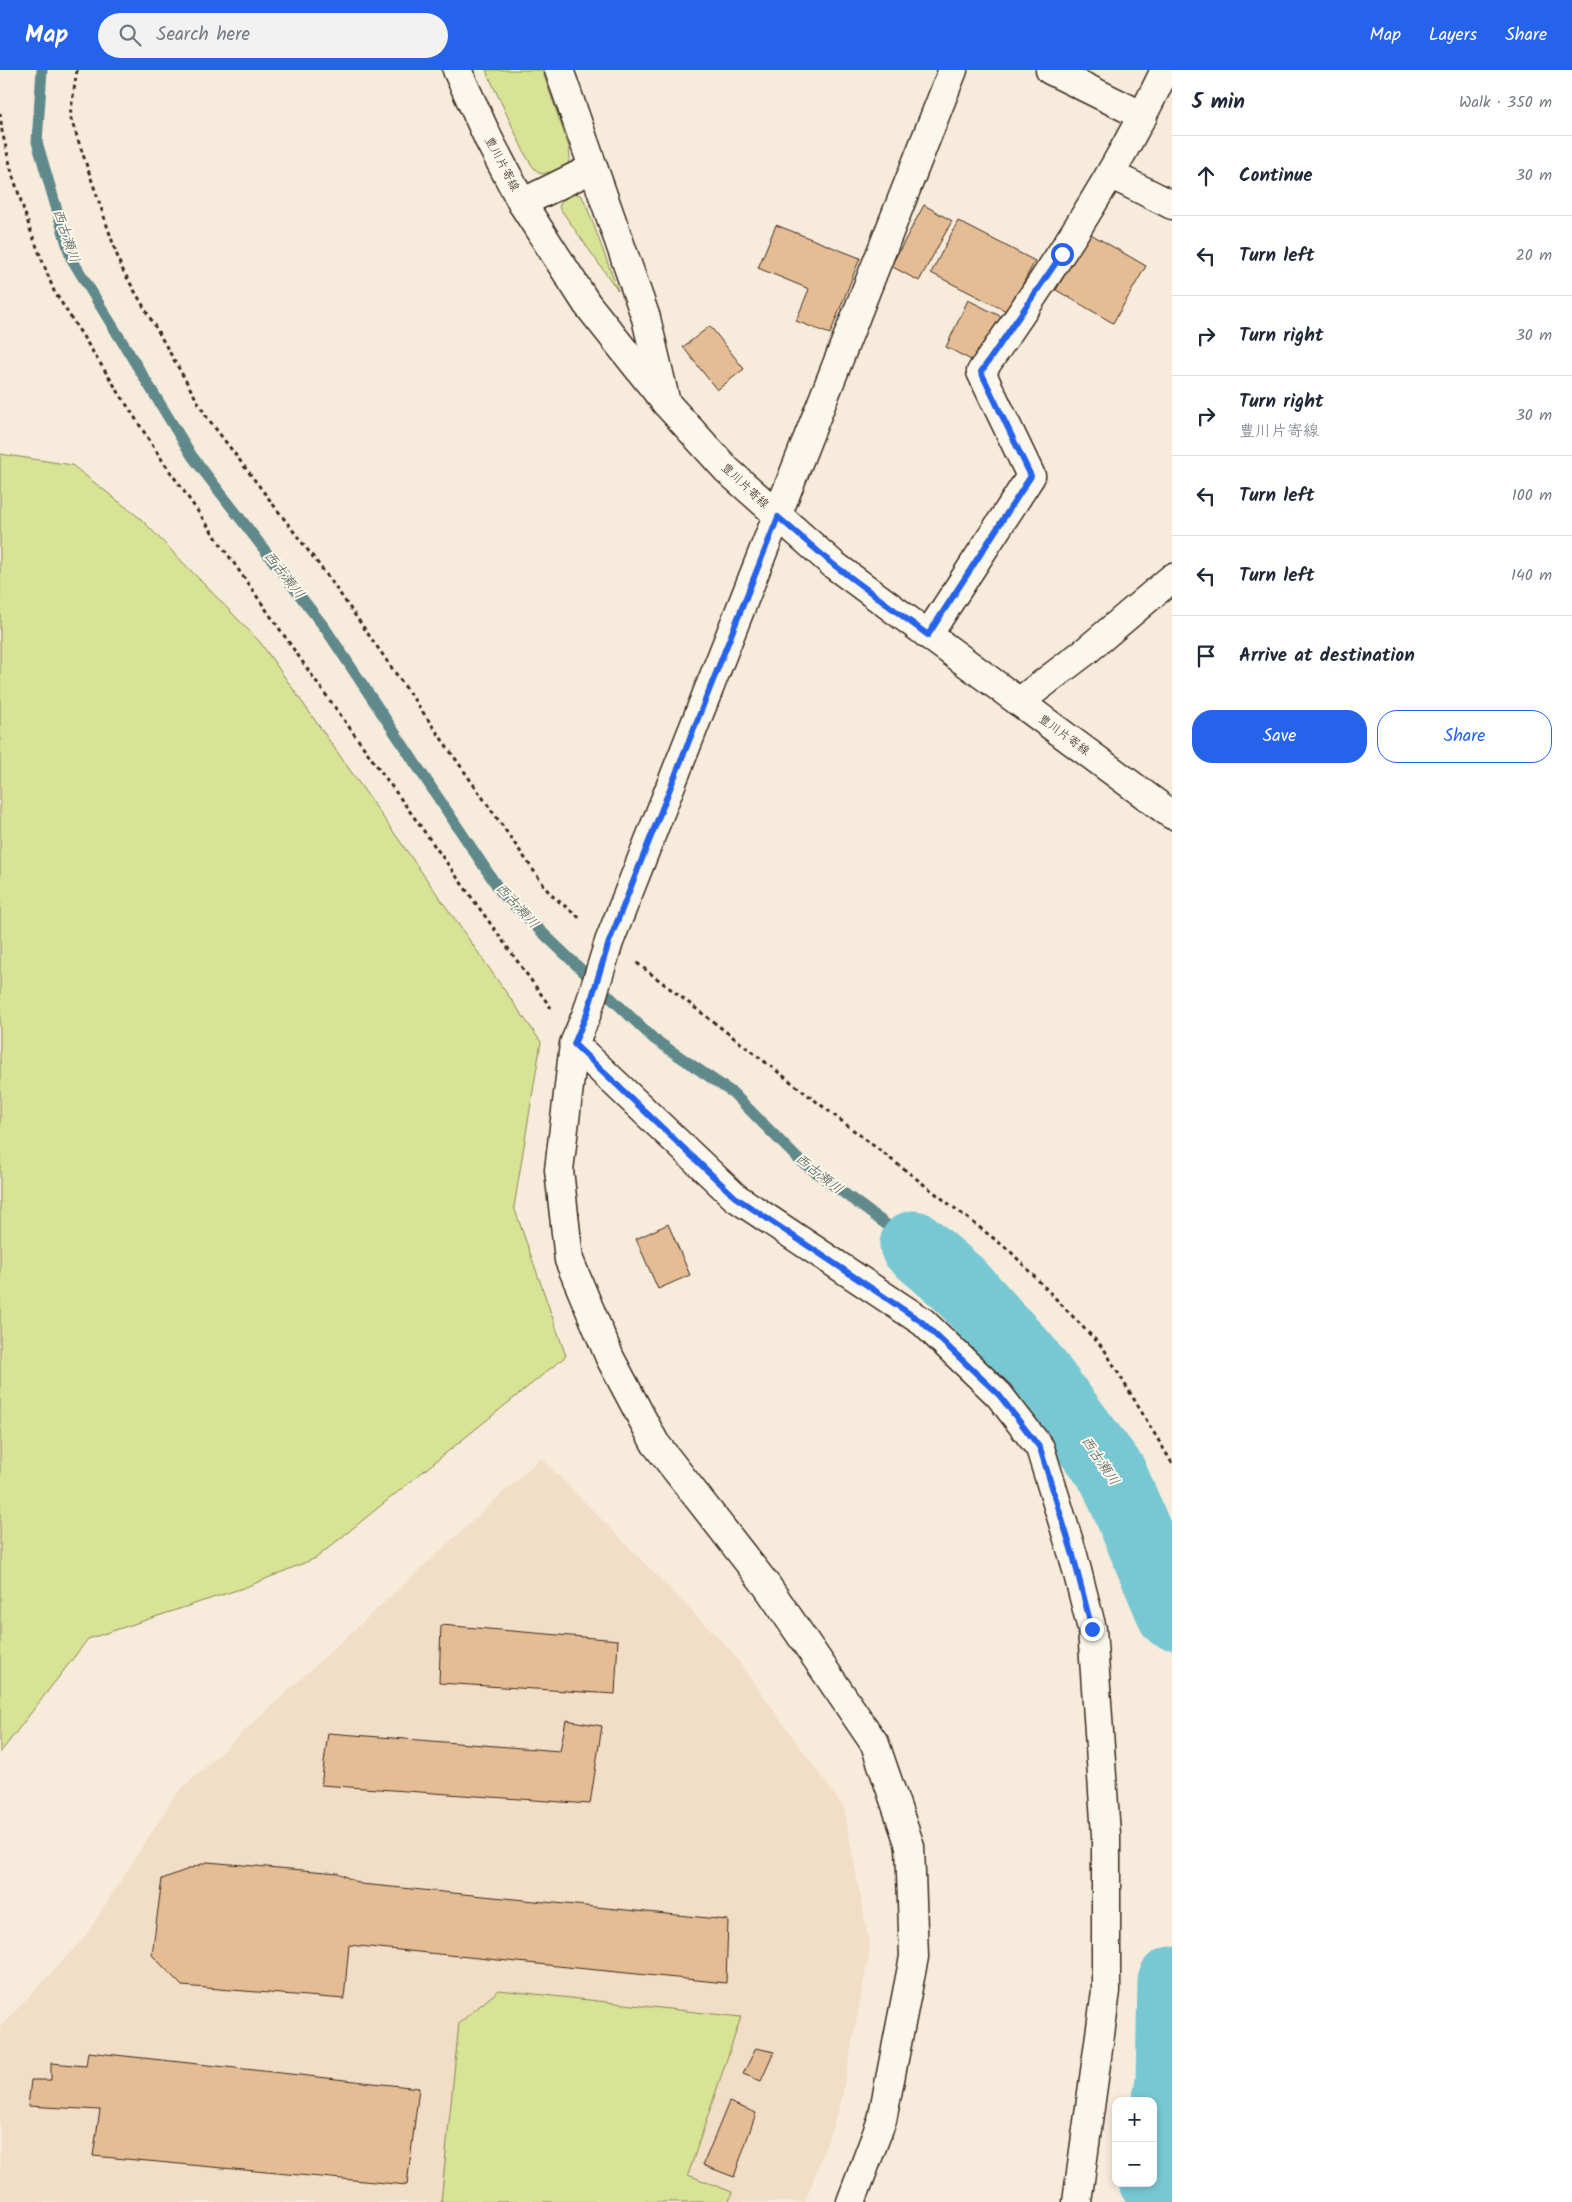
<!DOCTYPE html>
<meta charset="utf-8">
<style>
:root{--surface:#fff;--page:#f2f2f3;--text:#1f2937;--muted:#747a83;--line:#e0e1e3;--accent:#2563eb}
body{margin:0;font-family:Kalam,"Klee One",sans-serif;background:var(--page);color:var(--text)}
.controls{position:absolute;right:15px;bottom:15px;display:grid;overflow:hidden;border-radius:10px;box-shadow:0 2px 8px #0003}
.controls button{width:45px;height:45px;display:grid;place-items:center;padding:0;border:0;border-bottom:1px solid var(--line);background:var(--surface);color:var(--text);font:25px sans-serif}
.stop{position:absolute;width:15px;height:15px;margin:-11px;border:4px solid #2563eb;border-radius:50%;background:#fff}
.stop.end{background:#2563eb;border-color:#fff;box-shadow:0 1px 5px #0008}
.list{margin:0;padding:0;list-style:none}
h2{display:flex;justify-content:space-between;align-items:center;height:65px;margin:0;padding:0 20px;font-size:21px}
h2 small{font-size:16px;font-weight:400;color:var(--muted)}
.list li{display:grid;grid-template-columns:32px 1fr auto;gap:15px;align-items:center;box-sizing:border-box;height:80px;padding:0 20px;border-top:1px solid var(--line)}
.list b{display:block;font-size:19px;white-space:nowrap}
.list p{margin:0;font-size:16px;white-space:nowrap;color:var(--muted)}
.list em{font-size:16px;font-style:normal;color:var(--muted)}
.actions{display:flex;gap:10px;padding:15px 20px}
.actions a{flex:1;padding:11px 0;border:1px solid var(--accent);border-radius:20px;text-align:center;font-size:18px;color:var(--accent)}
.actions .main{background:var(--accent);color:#fff}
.icon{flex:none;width:28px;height:28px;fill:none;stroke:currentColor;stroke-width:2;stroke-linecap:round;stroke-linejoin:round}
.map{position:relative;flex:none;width:1172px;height:2132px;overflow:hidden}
header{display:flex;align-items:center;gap:30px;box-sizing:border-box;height:70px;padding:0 25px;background:var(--accent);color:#fff}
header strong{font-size:24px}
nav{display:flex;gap:28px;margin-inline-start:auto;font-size:18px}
.search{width:350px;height:45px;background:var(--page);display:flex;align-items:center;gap:12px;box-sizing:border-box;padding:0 18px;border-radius:28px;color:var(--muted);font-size:19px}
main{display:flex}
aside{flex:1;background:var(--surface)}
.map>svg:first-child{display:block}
</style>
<header>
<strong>Map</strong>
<div class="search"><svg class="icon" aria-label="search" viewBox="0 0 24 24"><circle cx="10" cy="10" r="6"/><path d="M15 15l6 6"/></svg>Search here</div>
<nav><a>Map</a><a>Layers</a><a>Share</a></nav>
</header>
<main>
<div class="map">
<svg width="1172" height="2132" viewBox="0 0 1172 2132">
<rect width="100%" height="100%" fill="#f7ebdb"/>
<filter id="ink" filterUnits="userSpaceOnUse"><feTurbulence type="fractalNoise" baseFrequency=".02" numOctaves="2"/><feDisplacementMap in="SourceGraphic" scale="10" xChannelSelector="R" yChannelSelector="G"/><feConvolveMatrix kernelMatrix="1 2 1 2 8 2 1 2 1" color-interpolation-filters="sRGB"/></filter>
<g filter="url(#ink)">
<path fill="#f2ddc6" d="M541,1388L731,1581L844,1738L870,1879L840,2036L805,2132H0V1957L84,1868L176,1724Z"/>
<path fill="#d7e395" stroke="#89865a" d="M486,0H542L569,77L570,89L565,99L541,104L533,97L526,86Z
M575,123L582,126L587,137L618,221L559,137L562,130Z
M0,384L72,395L141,449L260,572L541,972L514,1137L566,1286L316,1488L246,1517L88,1569L0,1683Z
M499,1920L741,1947L688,2105L732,2122L729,2132H441L459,1953Z"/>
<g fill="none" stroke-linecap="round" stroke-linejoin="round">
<path stroke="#60898b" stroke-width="11" d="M42,0L37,72L71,188L192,386L325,558L503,825L654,969L733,1023L798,1089L914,1175"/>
<path stroke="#78c8d3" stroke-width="69" d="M914,1175L959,1214L1024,1286L1113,1405L1172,1545
M1153,2111L1170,2011L1172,1911"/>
</g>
<path fill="#e5bd95" stroke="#3b2a1e" d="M924,135L952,151L919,211L891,196Z
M958,151L1035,191L1008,242L931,203Z
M776,155L860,188L830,264L796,251L809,219L758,198Z
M1089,163L1146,196L1113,253L1056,220Z
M968,230L1002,247L979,294L946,277Z
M710,256L744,299L717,320L683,277Z
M668,1154L690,1205L658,1219L636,1169Z
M441,1555L618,1570L615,1624L439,1613Z
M566,1650L602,1656L590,1734L321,1715L328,1663L560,1681Z
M207,1792L338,1803L361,1814L728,1850L726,1913L349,1875L344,1929L182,1916L152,1885L162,1809Z
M756,1978L774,1982L761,2011L743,2004Z
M88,1982L419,2018L407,2115L93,2086L100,2040L28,2036L31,2010H51V1993L86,1996Z
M729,2032L756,2043L734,2107L703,2095Z"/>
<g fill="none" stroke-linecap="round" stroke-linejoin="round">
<g stroke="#3b2a1e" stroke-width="31">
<path id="minor" d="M559,0L646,248L666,333
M1050,0L1143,46
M1110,104L1172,135
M522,133L593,98
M928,565L1031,406L981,302C1049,204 1114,108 1165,0
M1019,632L1086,581L1172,508
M574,974L735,1127L923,1252L999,1325L1040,1378L1073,1485L1092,1559L1106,1765V1921L1077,2132
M851,2132L882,2050L914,1887L910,1776L875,1674L767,1516L655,1373L610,1288L569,1190L559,1100L574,974L587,943L609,872L953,0"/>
</g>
<g stroke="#3b2a1e" stroke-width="31">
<path id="major" d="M457,0L489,70L522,133L587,234L666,333L727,400L834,495L1172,745"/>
</g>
<path stroke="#3b2a1e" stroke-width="3" stroke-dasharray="4 4" stroke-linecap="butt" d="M77,0L70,46L121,197L206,346L329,508L550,824L581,849
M0,43L2,61L12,103L30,159L54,221L160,387L306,597L551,938
M637,893L1010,1181L1104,1279L1172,1393"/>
<use href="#minor" stroke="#fbf7ec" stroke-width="28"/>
<use href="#major" stroke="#fbf7ec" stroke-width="28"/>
</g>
</g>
<g fill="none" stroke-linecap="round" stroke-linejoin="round" filter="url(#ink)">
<path stroke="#2563eb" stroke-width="6" d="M1062,184L981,302L1031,406L928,565L834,495L778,447L609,872L587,943L574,974L735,1127L922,1252L999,1325L1040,1378L1073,1485L1092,1559"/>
</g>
<g text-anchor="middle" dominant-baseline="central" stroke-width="4" stroke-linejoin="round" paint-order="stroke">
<g font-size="12" fill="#3b2a1e" stroke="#fbf7ec">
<text transform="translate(502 94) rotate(62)">豊川片寄線</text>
<text transform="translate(745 416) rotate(43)">豊川片寄線</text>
<text transform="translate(1064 665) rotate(36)">豊川片寄線</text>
</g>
<g font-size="14" font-style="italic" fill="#4d5954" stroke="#fbf7ec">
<text transform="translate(66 166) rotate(71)">西古瀬川</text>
<text transform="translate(284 505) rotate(52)">西古瀬川</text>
<text transform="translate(517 836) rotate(47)">西古瀬川</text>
<text transform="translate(819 1104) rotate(38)">西古瀬川</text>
<text transform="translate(1100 1391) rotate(56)">西古瀬川</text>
</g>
</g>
</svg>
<div class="controls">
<button>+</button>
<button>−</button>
</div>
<div class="stop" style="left:1062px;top:184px"></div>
<div class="stop end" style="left:1092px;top:1559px"></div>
</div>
<aside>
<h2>5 min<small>Walk · 350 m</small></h2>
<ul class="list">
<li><svg class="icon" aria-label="ahead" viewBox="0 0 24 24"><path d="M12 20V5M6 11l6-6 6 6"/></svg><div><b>Continue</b></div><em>30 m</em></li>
<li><svg class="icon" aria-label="left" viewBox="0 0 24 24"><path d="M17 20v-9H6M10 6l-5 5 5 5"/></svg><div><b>Turn left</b></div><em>20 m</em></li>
<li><svg class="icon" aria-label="right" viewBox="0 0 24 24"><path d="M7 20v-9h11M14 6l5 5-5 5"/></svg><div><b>Turn right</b></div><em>30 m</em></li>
<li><svg class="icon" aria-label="right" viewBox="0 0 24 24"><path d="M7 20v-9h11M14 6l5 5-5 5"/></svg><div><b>Turn right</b><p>豊川片寄線</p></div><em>30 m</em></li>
<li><svg class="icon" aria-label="left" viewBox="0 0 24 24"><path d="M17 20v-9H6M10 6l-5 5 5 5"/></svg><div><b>Turn left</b></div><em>100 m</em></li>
<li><svg class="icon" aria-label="left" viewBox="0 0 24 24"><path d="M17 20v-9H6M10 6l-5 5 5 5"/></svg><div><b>Turn left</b></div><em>140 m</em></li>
<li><svg class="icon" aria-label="arrive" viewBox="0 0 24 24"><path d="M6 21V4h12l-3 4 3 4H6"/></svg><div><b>Arrive at destination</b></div></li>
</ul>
<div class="actions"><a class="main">Save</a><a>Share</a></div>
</aside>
</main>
